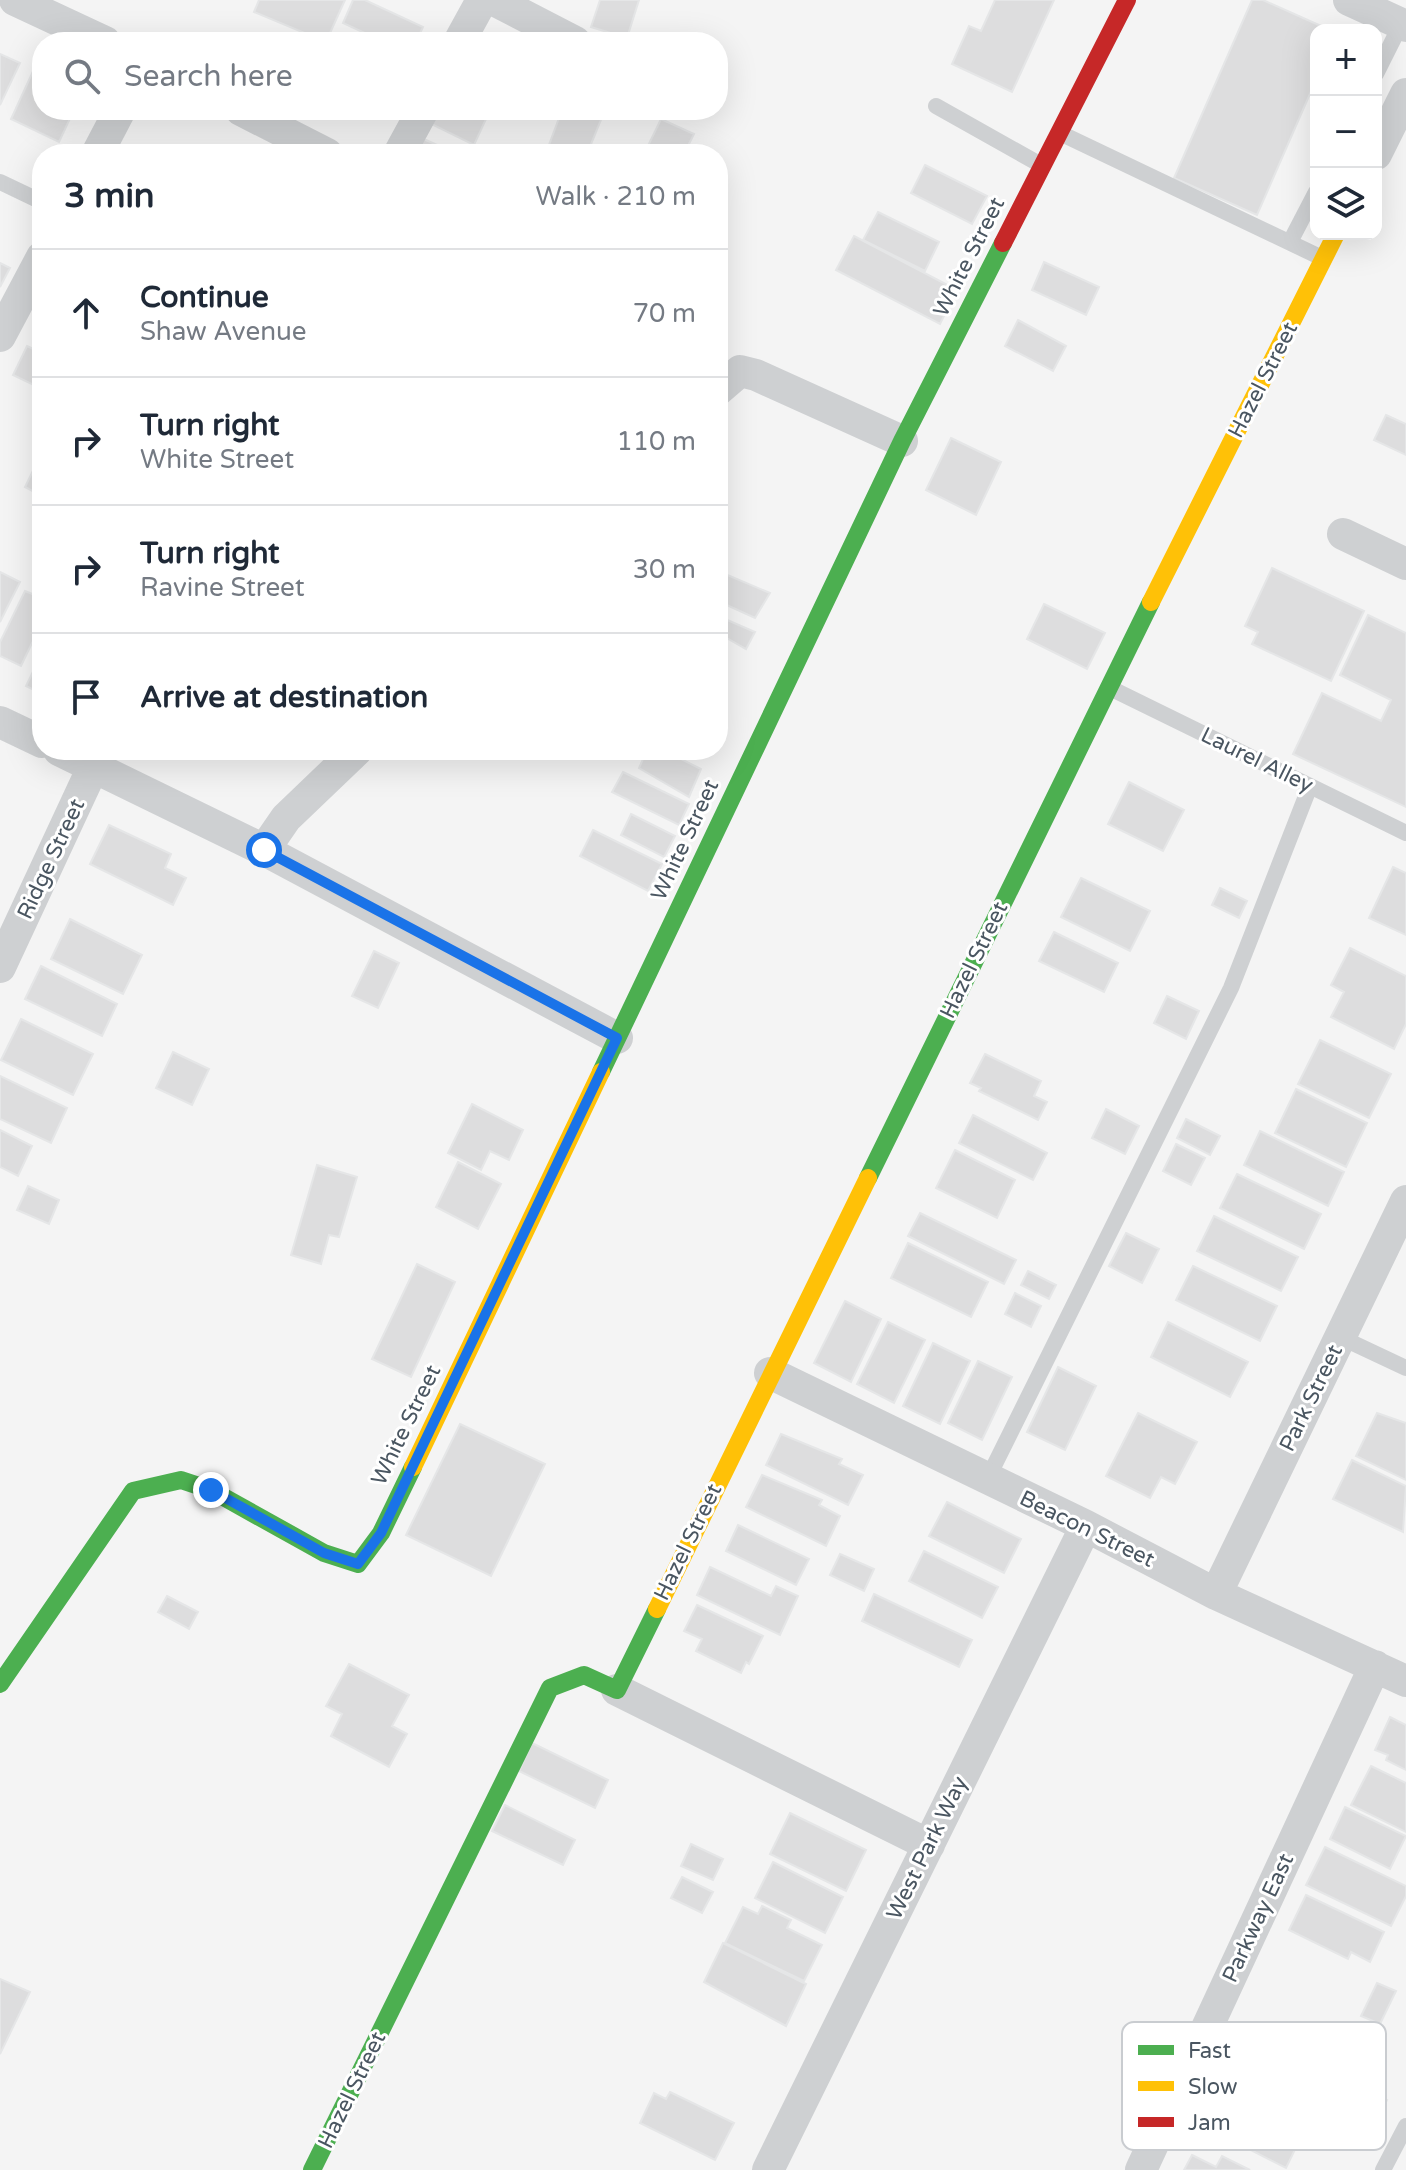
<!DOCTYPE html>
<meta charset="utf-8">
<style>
:root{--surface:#fff;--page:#f2f2f3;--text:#1f2937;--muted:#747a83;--line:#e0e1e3}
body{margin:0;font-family:"Varela Round",sans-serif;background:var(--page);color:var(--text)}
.controls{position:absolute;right:24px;top:24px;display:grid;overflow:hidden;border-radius:16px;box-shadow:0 8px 32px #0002}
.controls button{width:72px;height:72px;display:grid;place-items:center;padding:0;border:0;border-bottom:2px solid var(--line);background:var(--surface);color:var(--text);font:40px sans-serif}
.stop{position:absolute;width:24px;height:24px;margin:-18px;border:6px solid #1a73e8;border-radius:50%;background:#fff}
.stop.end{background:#1a73e8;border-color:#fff;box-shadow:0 2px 8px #0008}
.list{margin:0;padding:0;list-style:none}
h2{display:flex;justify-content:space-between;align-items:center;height:104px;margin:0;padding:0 32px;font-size:34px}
h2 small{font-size:26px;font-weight:400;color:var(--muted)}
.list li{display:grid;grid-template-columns:52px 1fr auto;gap:24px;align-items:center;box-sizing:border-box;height:128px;padding:0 32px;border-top:2px solid var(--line)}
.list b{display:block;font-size:30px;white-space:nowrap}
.list p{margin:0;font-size:26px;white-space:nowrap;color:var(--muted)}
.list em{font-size:26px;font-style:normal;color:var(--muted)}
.icon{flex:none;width:44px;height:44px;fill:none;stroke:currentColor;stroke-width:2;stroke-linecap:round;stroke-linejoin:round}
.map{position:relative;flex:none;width:1406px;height:2170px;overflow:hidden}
.search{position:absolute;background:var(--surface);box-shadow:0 8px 32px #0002;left:32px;top:32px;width:696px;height:88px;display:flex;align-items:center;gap:20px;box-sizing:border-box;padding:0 28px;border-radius:32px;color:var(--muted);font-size:30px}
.panel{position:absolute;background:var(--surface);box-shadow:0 8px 32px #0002;left:32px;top:144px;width:696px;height:616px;border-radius:32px}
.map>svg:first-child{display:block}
</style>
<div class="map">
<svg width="1406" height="2170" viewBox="0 0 1406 2170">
<rect width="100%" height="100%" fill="#f4f4f4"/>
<path fill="#ddddde" stroke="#e5e6e7" stroke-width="2" d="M259,0H345L326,42L254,12Z
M353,0H365L423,27L416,42H384L343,23Z
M600,0H639L627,38L591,27Z
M995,0H1054L1012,92L952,64L969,26L981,31Z
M1252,0H1263L1330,30H1316V80L1257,215L1174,178Z
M0,54L20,63L0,105Z
M34,69L42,73V110H74L59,142L11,119Z
M418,110H468L486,119L474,145L415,116Z
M562,110H605L587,154H572L549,145Z
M661,119L694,134L684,154H644Z
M406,131L457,154H405Z
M925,165L987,196L972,224L911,193Z
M878,212L939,242L925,271L863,240Z
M854,236L957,290L940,324L836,270Z
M1044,262L1099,287L1086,315L1032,290Z
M0,263L10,268L0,287Z
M1018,320L1066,346L1053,371L1005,346Z
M27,346L42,353V389L13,375Z
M1386,415L1406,424V455L1374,440Z
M951,438L1001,462L976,515L926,490Z
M42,452V496L25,487Z
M1272,568L1364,611L1331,681L1252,644L1258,632L1245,626Z
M718,571L770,593L755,618L718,601Z
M0,572L20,582L0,622Z
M25,591L42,598V641L39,647L32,643L21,666L0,656V642Z
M1044,604L1105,633L1087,669L1027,639Z
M1368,615L1406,633V807L1293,754L1322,693L1381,721L1391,700L1340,675Z
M718,616L755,632L746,649L718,633Z
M42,653V694L26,686Z
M647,750H663L701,769L689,797L639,768Z
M623,772L689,804L679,825L612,792Z
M1129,782L1184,810L1163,851L1108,824Z
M631,814L675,836L664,857L621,835Z
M109,825L171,854L165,868L186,878L173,905L90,864Z
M593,830L662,864L648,891L580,856Z
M1393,867L1406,873V935L1369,918Z
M1081,878L1150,911L1130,951L1061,917Z
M1220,888L1247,901L1239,918L1212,905Z
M70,919L142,955L123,994L51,959Z
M1054,932L1118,963L1104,992L1039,961Z
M1350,948L1406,976V1024L1394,1049L1331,1017L1344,992L1331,985Z
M374,951L399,963L378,1008L352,996Z
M41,966L117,1004L102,1036L25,999Z
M1167,996L1199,1011L1186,1039L1154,1023Z
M21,1019L93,1054L73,1095L1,1060Z
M1320,1040L1391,1074L1369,1118L1298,1084Z
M173,1052L209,1069L192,1105L156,1088Z
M985,1054L1041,1081L1034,1096L1047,1102L1038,1120L979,1091L981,1088L970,1083Z
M0,1076L67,1108L51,1143L0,1119Z
M1296,1089L1367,1123L1346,1167L1275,1133Z
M472,1104L523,1130L509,1160L490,1151L481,1170L448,1153Z
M1106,1109L1139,1126L1125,1154L1092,1138Z
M973,1115L1047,1153L1033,1180L959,1143Z
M1186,1119L1220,1136L1210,1155L1177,1138Z
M0,1130L32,1146L18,1176L0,1167Z
M1260,1131L1344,1172L1328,1206L1244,1165Z
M1176,1144L1205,1158L1191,1185L1163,1171Z
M955,1150L1015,1180L997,1218L936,1188Z
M458,1162L501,1184L478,1229L436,1207Z
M317,1165L357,1177L339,1237L329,1235L321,1264L291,1255Z
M1237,1174L1321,1214L1304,1249L1220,1208Z
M28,1186L59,1200L49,1224L17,1210Z
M920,1213L1016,1260L1004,1284L908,1236Z
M1214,1216L1298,1257L1281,1291L1197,1251Z
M1126,1233L1159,1249L1142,1283L1109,1266Z
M908,1243L988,1282L971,1317L891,1278Z
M417,1264L455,1282L411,1377L372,1359Z
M1193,1266L1277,1306L1260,1341L1176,1300Z
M1028,1271L1056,1285L1049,1299L1021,1285Z
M1015,1293L1041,1306L1031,1327L1005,1314Z
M845,1301L881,1319L851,1382L814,1363Z
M888,1322L925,1340L894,1403L857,1384Z
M1168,1322L1248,1362L1230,1397L1151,1357Z
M933,1343L970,1361L940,1424L903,1406Z
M978,1361L1012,1377L982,1440L948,1423Z
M1058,1367L1096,1386L1065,1450L1027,1432Z
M1138,1413L1197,1442L1175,1484L1161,1477L1150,1498L1106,1476Z
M1377,1413L1406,1423V1480L1356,1456Z
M460,1424L545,1464L491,1576L406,1535Z
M781,1434L842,1459L839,1464L863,1475L848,1505L766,1465Z
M1352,1460L1406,1486L1403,1532L1333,1499Z
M762,1475L822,1500L819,1505L840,1516L826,1546L746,1507Z
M947,1502L1021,1539L1004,1573L929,1536Z
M738,1525L809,1559L796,1585L726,1551Z
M924,1551L998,1587L982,1618L909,1581Z
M840,1554L874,1569L864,1591L830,1575Z
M710,1567L771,1596L776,1586L798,1596L780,1635L697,1595Z
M874,1594L972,1640L959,1667L862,1621Z
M167,1596L198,1612L189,1629L158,1612Z
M697,1605L763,1636L749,1664L746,1662L741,1673L696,1651L702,1639L684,1631Z
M349,1664L409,1695L392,1726L407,1734L389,1767L331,1736L342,1714L326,1706Z
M1390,1717L1406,1725V1770L1386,1760L1388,1755L1375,1750Z
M532,1743L608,1780L595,1808L519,1771Z
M1371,1766L1406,1783V1832L1351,1805Z
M505,1805L575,1840L563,1865L492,1831Z
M1345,1807L1406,1836L1390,1869L1330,1839Z
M790,1813L866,1850L846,1891L770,1854Z
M691,1844L723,1859L713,1880L681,1866Z
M1325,1847L1406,1886V1896L1391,1926L1306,1885Z
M773,1862L843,1897L825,1933L755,1898Z
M682,1877L713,1892L702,1913L671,1898Z
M1306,1895L1384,1932L1370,1962L1351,1952L1348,1959L1289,1930Z
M762,1906L791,1920L787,1928L822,1945L804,1981L725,1943L743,1907L758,1914Z
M723,1943L806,1984L786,2026L704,1982Z
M0,1979L30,1992L0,2054Z
M1377,1983L1396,1991L1380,2024L1361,2016Z
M1218,2083L1249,2096L1306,2127L1286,2168L1198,2123Z
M1353,2084L1387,2100L1365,2146L1331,2130Z
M670,2092L734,2123L715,2160L640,2123L654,2093L666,2099Z
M1192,2155L1216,2167L1222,2156L1250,2170H1184Z"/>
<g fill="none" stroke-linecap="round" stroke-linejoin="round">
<path stroke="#ced0d2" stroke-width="16" d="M1376,74L1401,24
M936,106L1041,165
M1062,134L1322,258
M0,182L42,202
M1290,242L1316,192
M1110,688L1406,833
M1340,1337L1406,1368
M987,1480L1231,988L1310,786
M1383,2170L1406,2126"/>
<path stroke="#ced0d2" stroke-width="32" d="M15,0L105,42
M494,0L575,42
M1349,0L1406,26
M459,42L482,0
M241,110L327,154
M97,154L120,110
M399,154L423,110
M1376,154L1406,94
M0,336L42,257
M718,390L740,371L756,375L902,441
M1343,534L1406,564
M0,722L42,742
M59,750L264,850L617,1038
M264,850L286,818L357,750
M0,967L101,750
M770,1373L1086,1526L1216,1594L1406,1681
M1216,1594L1406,1201
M617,1690L929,1845
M768,2170L1086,1526
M1141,2170L1375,1666"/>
<path stroke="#4caf50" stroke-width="18" d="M601,1072L902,441L1003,243
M868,1178L1151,602
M0,1684L133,1491L181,1480L211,1490L324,1553L358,1564L381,1533L413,1467
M312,2170L550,1688L584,1675L617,1690L657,1609"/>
<path stroke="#ffc107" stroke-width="18" d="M1151,602L1336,234
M413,1467L601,1072
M657,1609L868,1178"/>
<path stroke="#c62828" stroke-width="18" d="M1003,243L1127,0"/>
</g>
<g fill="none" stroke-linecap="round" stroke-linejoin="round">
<path stroke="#1a73e8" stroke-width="10" d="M211,1490L324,1553L358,1564L381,1533L617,1038L264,850"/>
</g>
<g text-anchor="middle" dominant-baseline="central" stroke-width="6" stroke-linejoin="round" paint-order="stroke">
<g font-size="22" fill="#4a5661" stroke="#fff">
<text transform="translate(969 257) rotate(-63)">White Street</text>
<text transform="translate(1263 380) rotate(-63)">Hazel Street</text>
<text transform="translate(1257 760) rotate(26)">Laurel Alley</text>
<text transform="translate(685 840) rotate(-65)">White Street</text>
<text transform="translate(51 859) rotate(-65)">Ridge Street</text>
<text transform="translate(974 960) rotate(-64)">Hazel Street</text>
<text transform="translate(1311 1398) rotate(-64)">Park Street</text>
<text transform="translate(406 1425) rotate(-64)">White Street</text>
<text transform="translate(1087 1529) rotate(26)">Beacon Street</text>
<text transform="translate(688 1542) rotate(-64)">Hazel Street</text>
<text transform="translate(927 1848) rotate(-64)">West Park Way</text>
<text transform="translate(1258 1918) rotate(-65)">Parkway East</text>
<text transform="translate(352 2090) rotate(-64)">Hazel Street</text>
</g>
</g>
<rect x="1122" y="2022" width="264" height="128" rx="12" fill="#fff" stroke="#c9ccd0" stroke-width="2"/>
<rect x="1138" y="2045" width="36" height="10" fill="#4caf50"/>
<rect x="1138" y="2081" width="36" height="10" fill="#ffc107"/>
<rect x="1138" y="2117" width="36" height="10" fill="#c62828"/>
<g font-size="22" fill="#4a5661">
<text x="1188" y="2058">Fast</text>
<text x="1188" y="2094">Slow</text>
<text x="1188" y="2130">Jam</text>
</g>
</svg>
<div class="controls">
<button>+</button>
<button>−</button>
<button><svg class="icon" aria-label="layers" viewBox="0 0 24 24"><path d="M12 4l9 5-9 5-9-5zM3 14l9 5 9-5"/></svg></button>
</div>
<div class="stop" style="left:264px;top:850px"></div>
<div class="stop end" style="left:211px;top:1490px"></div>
<div class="search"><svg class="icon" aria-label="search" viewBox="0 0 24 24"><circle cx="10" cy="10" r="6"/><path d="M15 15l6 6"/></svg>Search here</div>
<section class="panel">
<h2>3 min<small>Walk · 210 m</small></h2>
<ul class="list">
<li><svg class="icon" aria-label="ahead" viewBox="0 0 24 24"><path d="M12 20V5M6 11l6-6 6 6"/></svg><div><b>Continue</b><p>Shaw Avenue</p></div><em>70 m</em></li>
<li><svg class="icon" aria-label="right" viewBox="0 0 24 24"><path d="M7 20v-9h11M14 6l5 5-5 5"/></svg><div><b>Turn right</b><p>White Street</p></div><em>110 m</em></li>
<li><svg class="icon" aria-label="right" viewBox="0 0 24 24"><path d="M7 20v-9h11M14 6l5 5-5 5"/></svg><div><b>Turn right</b><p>Ravine Street</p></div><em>30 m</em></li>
<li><svg class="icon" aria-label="arrive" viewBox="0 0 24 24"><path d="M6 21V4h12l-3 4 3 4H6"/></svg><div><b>Arrive at destination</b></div></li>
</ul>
</section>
</div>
